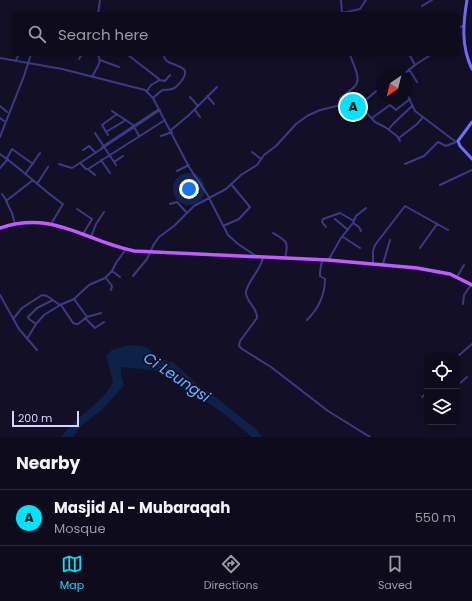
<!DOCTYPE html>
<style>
:root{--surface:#0e0b1c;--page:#171425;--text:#f1f3f6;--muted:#9b9ba3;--line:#2e2b3b;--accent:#00e5ff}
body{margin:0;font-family:Poppins,sans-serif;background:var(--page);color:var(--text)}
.controls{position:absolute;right:12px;bottom:12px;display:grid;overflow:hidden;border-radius:6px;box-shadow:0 2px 10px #0003}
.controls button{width:36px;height:36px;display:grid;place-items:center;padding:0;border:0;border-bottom:1px solid var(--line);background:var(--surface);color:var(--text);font:20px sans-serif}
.compass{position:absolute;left:376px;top:68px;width:36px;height:36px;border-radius:50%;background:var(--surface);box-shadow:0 2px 10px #0003;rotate:215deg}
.scale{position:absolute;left:12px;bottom:10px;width:67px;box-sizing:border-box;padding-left:4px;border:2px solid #d9d4ff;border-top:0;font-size:11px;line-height:14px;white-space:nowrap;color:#d9d4ff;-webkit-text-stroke:3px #130f26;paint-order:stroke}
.you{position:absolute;left:189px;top:189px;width:14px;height:14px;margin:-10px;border:3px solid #fff;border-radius:50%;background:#1a73e8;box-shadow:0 0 0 6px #1a73e833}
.badge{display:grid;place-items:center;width:26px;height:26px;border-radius:50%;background:var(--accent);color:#111;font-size:13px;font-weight:700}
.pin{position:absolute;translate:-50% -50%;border:2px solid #fff;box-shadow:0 1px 4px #0006}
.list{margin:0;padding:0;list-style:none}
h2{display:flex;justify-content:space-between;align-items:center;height:52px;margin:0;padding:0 16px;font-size:17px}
h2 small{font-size:13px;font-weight:400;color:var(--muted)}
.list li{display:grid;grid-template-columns:26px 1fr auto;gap:12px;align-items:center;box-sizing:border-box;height:56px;padding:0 16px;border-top:1px solid var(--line)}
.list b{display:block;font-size:15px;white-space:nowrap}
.list p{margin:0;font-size:13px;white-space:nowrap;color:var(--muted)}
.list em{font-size:13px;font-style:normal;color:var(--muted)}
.icon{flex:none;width:22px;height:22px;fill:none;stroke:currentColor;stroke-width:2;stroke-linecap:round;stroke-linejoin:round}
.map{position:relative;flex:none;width:472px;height:437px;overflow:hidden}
.search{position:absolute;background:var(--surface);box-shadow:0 2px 10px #0003;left:12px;right:12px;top:12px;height:44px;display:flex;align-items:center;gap:10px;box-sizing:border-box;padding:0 14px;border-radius:6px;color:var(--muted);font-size:15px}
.sheet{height:108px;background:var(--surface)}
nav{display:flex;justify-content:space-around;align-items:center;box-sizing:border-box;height:56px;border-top:1px solid var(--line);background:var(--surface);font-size:11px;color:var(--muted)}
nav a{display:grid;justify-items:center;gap:2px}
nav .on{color:var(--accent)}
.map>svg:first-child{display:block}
</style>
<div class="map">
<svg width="472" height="437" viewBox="0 0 472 437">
<rect width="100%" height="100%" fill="#130f26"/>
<path fill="#0c2248" d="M130,345L146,347L162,359L174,363L200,387L212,394L257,430L262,437H252L220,411L160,371L121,367V374L124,385L102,410L83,424L73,437H61C75,417 103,403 113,382L106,356L112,350Z"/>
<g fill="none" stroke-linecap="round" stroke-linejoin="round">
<path stroke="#3d3a85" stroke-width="2" d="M341,0L342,13
M422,6L432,0
M342,13L360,9L366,0
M98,14L100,0
M458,28L463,26
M121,54L128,55L159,79L158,81L151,85L147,91
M409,54L415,65
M0,58L62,69L145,90L153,98L189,167L207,194L228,235L238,244L256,256
M79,59L82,54
M16,60L19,54
M100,60L119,67
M409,69L417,82
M404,74L415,65L432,54
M92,77C95,70 104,61 97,54
M159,80L165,81L170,75
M406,92L415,111L456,142L458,141
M207,96L214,104
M190,97L198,106
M153,98C156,96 160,91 163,90C169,89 172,91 177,86C202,60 162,70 164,54
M360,101L365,111L375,122L385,127L397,136L400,141
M339,105L340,98C344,94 349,92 353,88C364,80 352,64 350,54
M0,106L7,112
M160,110L80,163L86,169H88L165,120
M195,110L200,117
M112,111L133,125L139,136
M0,118L4,121
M372,118L390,105L396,110L410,99
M389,129L393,124L412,106
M171,130L189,115L217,87
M106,132L126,120
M95,133L116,165
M108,135L102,125L117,114
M161,136L172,132
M0,137L24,76L31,54
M399,138L417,124L423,117
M102,147L159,109
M83,150L89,146L95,152
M252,152L261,159
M0,154C22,169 41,189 63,204L51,224
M7,158L12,149L33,164
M101,160L110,173
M114,162L123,156
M59,164L72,168L80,163
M405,164L424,156L438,142L446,146L456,142
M0,168L8,159
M88,169L95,175
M177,171L189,165
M26,173L40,153
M37,184L48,167
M440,185L472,170
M2,194L7,201
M170,204L177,202L187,213
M77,209L92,219L83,234
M335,219L348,230
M353,223L359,227L361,231
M15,224L12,213L6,201L33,180
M223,226L239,219L250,207L231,184
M326,227L322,222L323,219L340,213L354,221
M273,233C287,241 289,242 285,258
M91,237L96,224L104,212
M343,237L360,248
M420,248L437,224
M263,258C260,271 247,282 246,292C245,301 258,308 257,318L240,341L239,346L242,349L271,367L328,411L370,437
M329,259L341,238L353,223L356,216L366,208
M373,264V251L375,245L405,206L448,230
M383,264L390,240
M112,271L120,277
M133,276L147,259L154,244L159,237L174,226L194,206L226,189L241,175L257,165L264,155L276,146L296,124L307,116L320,110L367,99L382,86
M457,277L464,265
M106,278L112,286L111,290
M0,295L19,329L37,350
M74,299L87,317
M463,304L464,295L471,285
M61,305L73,323L76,324H78L87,317L101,313
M85,318L95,328L104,322
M13,319L22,308L42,295L47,296L60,305
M307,320C318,309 325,294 325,279L320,276V272L322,260
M36,324L29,319L28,317L37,308L53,300
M27,339L36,324L44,315L60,305L74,299L89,285L105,278L112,271L116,263L126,249
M457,357L472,344
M457,386L467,377
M422,397L427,393"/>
<path stroke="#6f6bff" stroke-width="3" d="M467,0C463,24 461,46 472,69
M472,122L458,141L460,146L472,159"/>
<path stroke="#c25bff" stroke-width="3.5" d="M0,228C54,210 84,241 134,251L328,260L417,268L450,274L472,285"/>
</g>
<g text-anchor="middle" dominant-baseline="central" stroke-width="4" stroke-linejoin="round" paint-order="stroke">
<g font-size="15" font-style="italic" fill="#62b6ff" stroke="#130f26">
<text transform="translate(177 377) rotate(34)">Ci Leungsi</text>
</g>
</g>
</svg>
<div class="controls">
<button><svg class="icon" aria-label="locate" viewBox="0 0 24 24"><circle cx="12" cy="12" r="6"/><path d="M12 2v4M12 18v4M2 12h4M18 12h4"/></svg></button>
<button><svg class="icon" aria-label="layers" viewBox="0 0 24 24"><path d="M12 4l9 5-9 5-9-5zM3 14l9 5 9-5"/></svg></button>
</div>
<svg class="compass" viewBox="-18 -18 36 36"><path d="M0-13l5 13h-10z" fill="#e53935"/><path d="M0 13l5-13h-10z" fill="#9b9ba3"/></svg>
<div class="scale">200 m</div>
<div class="you"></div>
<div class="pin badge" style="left:353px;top:107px">A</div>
<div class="search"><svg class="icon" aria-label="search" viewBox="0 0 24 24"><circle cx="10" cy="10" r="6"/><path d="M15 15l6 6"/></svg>Search here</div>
</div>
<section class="sheet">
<h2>Nearby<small></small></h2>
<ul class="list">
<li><span class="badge">A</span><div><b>Masjid Al - Mubaraqah</b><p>Mosque</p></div><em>550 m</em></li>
</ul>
</section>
<nav>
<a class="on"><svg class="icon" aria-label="map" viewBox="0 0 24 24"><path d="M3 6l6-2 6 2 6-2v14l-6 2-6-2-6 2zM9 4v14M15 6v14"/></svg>Map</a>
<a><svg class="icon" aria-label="directions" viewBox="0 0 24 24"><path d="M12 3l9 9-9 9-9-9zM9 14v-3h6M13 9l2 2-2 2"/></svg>Directions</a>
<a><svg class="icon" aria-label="saved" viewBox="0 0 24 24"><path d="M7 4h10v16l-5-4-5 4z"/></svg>Saved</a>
</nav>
